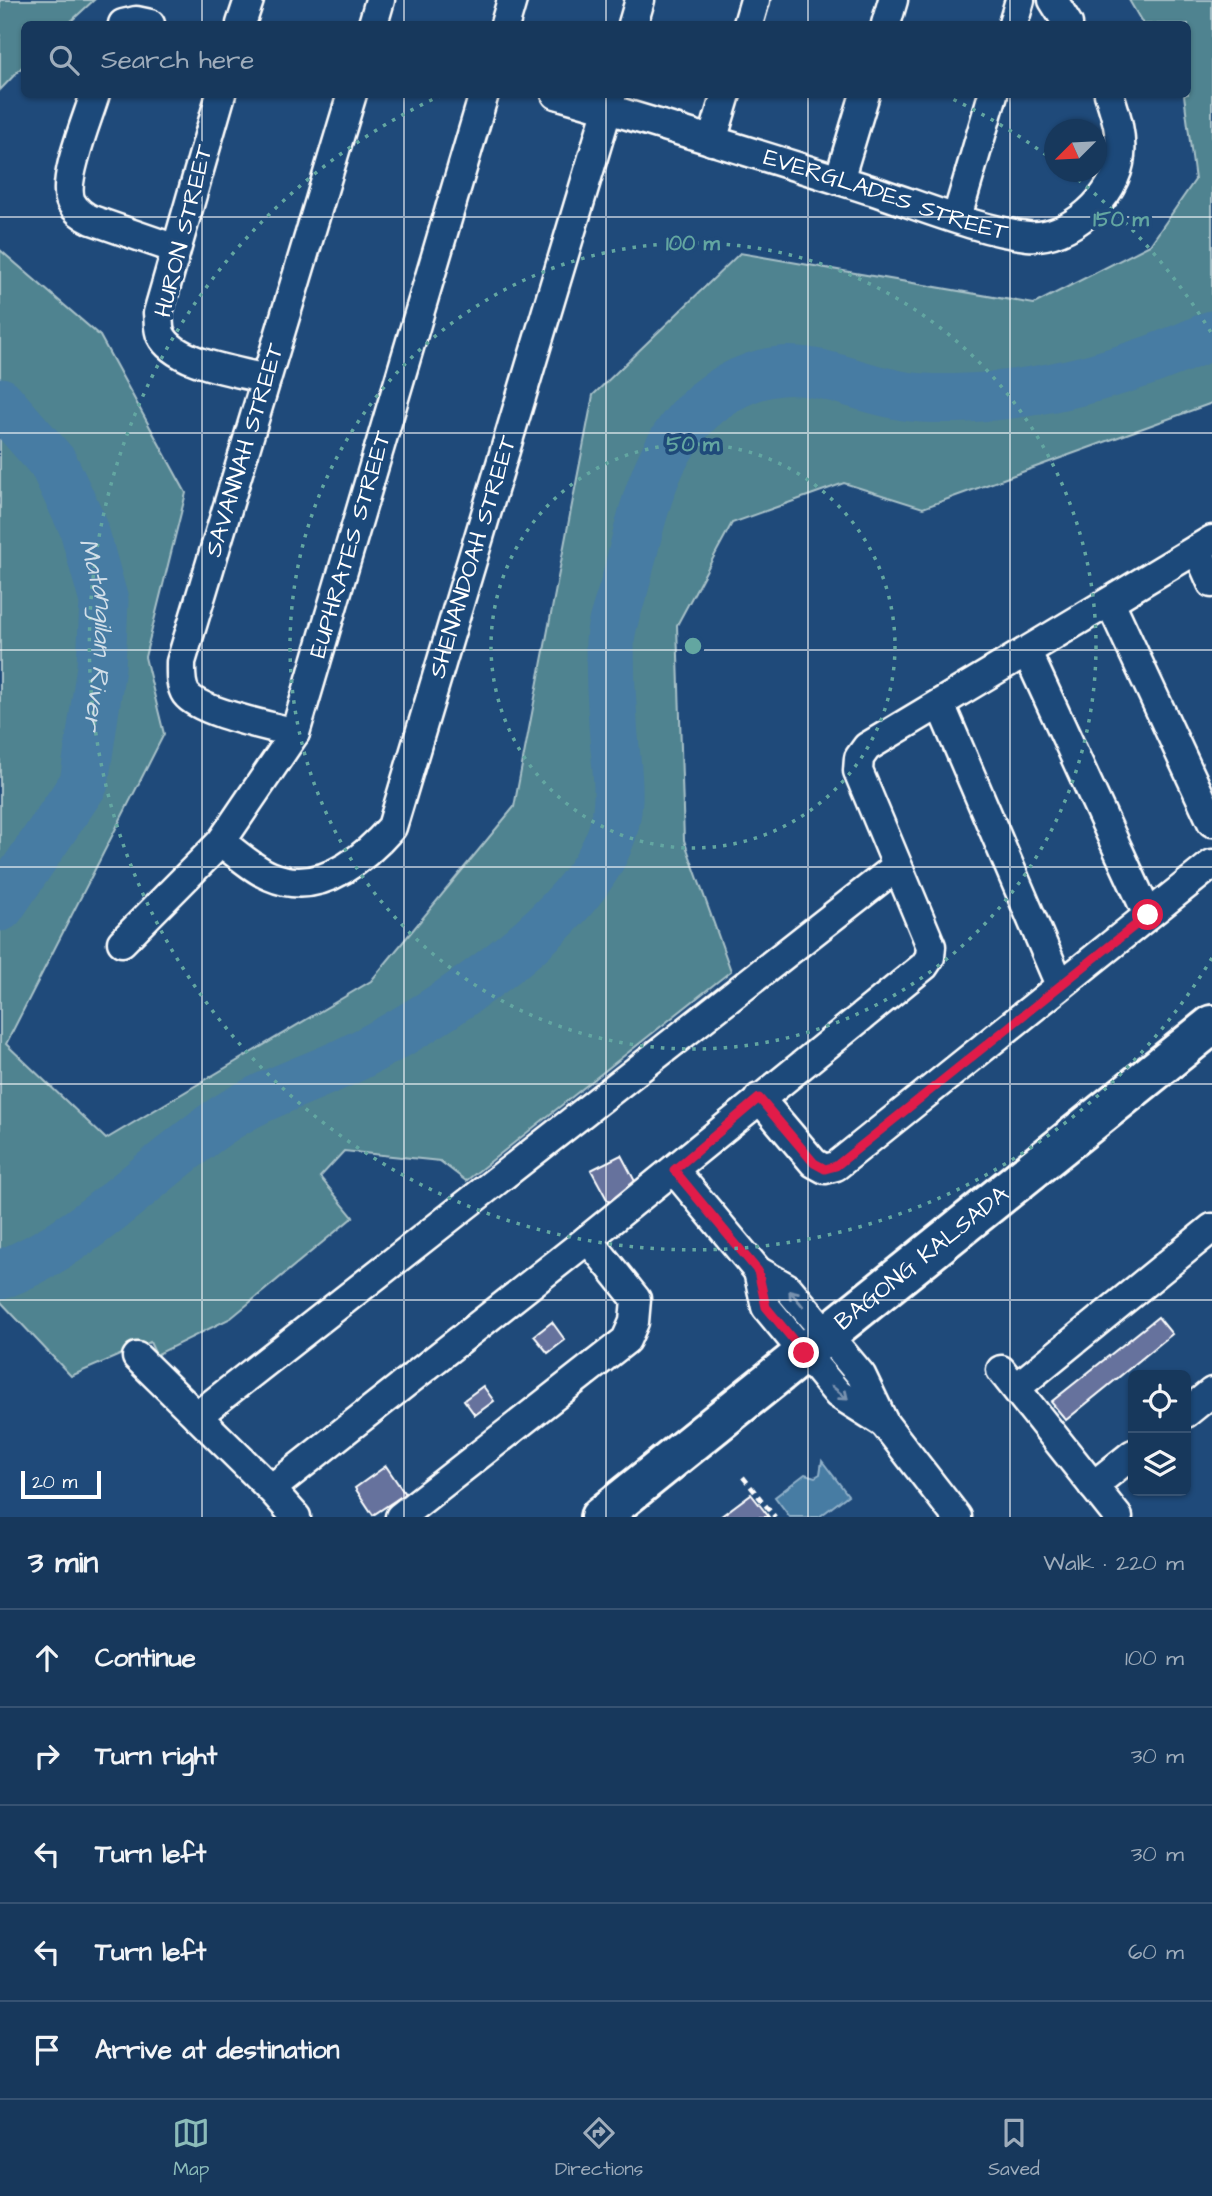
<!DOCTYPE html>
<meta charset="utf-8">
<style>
:root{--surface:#17385c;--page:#244365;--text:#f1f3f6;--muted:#9eacbb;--line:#365272;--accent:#8bbbb9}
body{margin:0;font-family:"Architects Daughter",sans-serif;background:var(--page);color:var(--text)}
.controls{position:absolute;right:21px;bottom:21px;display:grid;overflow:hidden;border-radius:10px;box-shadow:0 2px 5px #0004}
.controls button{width:63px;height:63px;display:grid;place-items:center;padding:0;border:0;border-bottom:2px solid var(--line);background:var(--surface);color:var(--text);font:35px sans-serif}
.compass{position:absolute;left:1044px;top:119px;width:63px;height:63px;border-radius:50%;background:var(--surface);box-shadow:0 2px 5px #0004;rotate:246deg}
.scale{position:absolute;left:21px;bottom:18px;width:80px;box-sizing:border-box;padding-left:7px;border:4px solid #fff;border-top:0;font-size:19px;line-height:24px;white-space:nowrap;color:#fff;-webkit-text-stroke:5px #1f4a7a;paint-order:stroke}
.stop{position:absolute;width:21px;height:21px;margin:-16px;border:5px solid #e11d48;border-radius:50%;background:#fff}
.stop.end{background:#e11d48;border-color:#fff;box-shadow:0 2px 7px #0008}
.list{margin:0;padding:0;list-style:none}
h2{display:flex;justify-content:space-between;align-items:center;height:91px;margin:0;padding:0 28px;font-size:30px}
h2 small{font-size:23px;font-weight:400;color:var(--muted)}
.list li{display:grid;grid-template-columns:46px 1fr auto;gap:21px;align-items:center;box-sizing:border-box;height:98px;padding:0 28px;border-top:2px solid var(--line)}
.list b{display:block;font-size:26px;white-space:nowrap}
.list em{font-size:23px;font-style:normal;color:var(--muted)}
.icon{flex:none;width:38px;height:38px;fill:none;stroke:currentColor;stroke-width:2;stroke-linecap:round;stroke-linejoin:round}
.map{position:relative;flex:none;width:1212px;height:1517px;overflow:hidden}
.search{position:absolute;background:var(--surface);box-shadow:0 2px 5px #0004;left:21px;right:21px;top:21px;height:77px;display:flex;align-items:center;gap:18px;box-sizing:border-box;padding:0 24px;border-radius:10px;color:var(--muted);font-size:26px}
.sheet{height:581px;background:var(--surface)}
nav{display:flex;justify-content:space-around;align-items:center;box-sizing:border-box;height:98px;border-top:2px solid var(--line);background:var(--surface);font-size:19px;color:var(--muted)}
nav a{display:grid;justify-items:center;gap:4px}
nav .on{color:var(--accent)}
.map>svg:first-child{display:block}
</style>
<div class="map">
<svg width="1212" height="1517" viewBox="0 0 1212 1517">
<rect width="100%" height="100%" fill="#1f4a7a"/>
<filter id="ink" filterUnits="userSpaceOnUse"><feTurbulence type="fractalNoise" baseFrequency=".0143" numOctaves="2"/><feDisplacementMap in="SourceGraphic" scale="14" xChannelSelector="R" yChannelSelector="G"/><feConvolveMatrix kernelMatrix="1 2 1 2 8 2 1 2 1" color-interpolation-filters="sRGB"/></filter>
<g filter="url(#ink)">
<path fill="#508390" stroke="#a8c1c8" stroke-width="2" d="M0,0H94L68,24H24V65L0,90Z
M1129,0H1212V403L923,508L844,483L732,523L677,625L684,840L731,971L466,1181L440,1161L344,1151L320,1177L353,1217L231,1318L156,1355L150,1342L71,1376L0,1301V250L100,336L186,493L145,657L164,734L6,1044L106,1139L371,981L514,807L593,395L740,253L1034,304L1150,245L1195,180L1184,95L1188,94V24H1143Z"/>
<path fill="#467ba3" stroke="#90b0c8" stroke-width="2" d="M822,1461L848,1495L819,1517H790L775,1497L805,1474L815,1477L820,1474Z"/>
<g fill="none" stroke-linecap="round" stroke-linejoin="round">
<g stroke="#467ba3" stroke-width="49">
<path id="s1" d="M0,402L53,463L83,526L104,601L101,667L84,783L0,907"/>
<path d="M0,1275C83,1244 145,1174 215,1125C256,1096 297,1084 341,1064C425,1025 571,930 608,844C626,803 615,765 613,723C611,697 610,670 610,644C610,624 620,603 625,584C644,511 655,431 727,389C796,349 838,385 905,396C924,399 947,399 967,398C1050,394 1136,370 1212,335"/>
</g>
</g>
<path fill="#66729d" stroke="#fff" stroke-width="2" d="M621,1155L638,1187L609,1203L591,1170Z
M1158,1317L1172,1334L1066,1420L1051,1402Z
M552,1322L565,1340L548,1353L534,1336Z
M483,1386L494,1401L475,1415L464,1400Z
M386,1466L405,1494L373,1515L355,1488Z
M751,1494L769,1517H720Z"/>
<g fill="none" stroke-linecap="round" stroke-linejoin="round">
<g stroke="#fff" stroke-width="33">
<g id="street">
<path d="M1053,0L1068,24"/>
<path d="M123,24L136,21L150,24"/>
<path d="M241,24L249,0"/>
<path d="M373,24L380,0"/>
<path d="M505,24L512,0"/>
<path d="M633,24L640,0"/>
<path d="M748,24L755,0"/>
<path d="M886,24L893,0"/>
<path d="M1013,24L1020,0"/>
<path d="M95,94C88,118 61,181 71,202C76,211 83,216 92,220L176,249"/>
<path d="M221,94L158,313C159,320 158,329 161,335C175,364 237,371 266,379"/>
<path id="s2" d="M556,94C662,124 766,157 871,190C918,205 980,231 1028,236C1069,240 1117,196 1120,156C1122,134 1116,115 1109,94"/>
<path d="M712,141L726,94"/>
<path d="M839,180L865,94"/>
<path d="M957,217L993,94"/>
<path d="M1197,549L1212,583"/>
<path d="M1110,602L1212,822"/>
<path d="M1027,652L1148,915"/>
<path d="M940,704L1060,985"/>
<path id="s3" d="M295,733C271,726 200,713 186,694C180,685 181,672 181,662L352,94"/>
<path id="s4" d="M221,842C236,853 253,869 270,876C318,897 362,861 392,827L612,94"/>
<path id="s5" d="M122,942L221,842L295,733L484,94"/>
<path d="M759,1098L814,1163L825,1169L836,1166L1212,864"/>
<path d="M674,1170L758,1271L788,1288L861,1375L884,1423L957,1517"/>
<path d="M758,1271L766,1307L838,1394L884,1423"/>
<path d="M137,1357L271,1489L296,1517"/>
<path d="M1001,1370L1118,1517"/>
<path d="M1016,1388L1212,1228"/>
<path d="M1186,1413L1212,1392"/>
<path d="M197,1416L896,867"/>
<path d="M1093,1486L1133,1454"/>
<path d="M271,1489L588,1239L924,966L930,957L931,946L858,771L859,758L867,747L1212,540"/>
<path d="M400,1517L626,1340L634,1322L636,1299L588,1239"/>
</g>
</g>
<g stroke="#fff" stroke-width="44">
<g id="secondary">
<path id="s6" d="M600,1517L1212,1025"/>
</g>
</g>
<path stroke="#fff" stroke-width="4.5" stroke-dasharray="7 5" stroke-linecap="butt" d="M743,1477L775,1517"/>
<use href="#street" stroke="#1f4a7a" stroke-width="28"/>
<use href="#secondary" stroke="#1f4a7a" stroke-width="38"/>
</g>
<defs><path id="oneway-shaft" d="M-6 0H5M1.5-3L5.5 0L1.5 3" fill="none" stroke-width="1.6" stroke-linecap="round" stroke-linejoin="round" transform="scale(1.75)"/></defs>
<g stroke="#7992af">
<use href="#oneway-shaft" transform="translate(796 1298) rotate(-130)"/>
<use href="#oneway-shaft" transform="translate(840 1393) rotate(40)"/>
</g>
</g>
<g fill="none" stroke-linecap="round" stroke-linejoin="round" filter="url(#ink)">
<path stroke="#e11d48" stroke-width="9" d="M804,1353L766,1307L758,1271L674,1170L759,1098L814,1163L825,1169L836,1166L1148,915"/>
</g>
<path fill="none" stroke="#fff" stroke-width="2" stroke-opacity="0.55" d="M202,0V24M404,0V24M606,0V24M808,0V24M1010,0V24M202,94V1517M404,94V1517M606,94V1517M808,94V1517M1010,94V1517M0,217H1212M0,433H1212M0,650H1212M0,867H1212M0,1084H1212M0,1300H1212"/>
<g fill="none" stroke="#63a6a1" stroke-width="3.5" stroke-dasharray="3.5 7">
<circle cx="693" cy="646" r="202"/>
<circle cx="693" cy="646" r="403"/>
<path d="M1212 958A605 605 0 1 1 442 95M944 95A605 605 0 0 1 1053 160M1070 173A605 605 0 0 1 1212 334"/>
</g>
<g text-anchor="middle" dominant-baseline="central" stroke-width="7" stroke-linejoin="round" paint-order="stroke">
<g font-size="24" fill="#fff" stroke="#1f4a7a">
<text stroke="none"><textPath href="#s2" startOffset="345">EVERGLADES STREET</textPath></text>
<text transform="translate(184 231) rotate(-76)">HURON STREET</text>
<text stroke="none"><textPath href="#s3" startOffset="371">SAVANNAH STREET</textPath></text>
<text stroke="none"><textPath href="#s5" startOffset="469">EUPHRATES STREET</textPath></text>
<text stroke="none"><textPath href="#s4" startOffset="483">SHENANDOAH STREET</textPath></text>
<text stroke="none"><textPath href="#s6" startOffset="413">BAGONG KALSADA</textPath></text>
</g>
<g font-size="26" font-style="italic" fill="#d1dee8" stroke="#1f4a7a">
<text stroke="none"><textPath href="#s1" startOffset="261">Matangilan River</textPath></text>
</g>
</g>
<circle cx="693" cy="646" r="10" fill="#63a6a1" stroke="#1f4a7a" stroke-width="3.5"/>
<g font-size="21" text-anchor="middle" font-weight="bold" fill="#63a6a1" stroke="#1f4a7a" stroke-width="7" stroke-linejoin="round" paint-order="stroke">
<text x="1121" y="226">150 m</text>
<text x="693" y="250">100 m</text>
<text x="693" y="451">50 m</text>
</g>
</svg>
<div class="controls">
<button><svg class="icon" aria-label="locate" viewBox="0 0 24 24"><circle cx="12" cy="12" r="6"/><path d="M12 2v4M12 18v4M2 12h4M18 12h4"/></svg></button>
<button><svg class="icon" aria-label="layers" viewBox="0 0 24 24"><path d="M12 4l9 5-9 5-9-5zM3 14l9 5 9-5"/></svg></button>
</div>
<svg class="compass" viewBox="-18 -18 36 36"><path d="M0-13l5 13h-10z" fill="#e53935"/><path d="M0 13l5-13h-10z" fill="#9eacbb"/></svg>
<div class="scale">20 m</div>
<div class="stop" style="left:1148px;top:915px"></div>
<div class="stop end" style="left:804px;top:1353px"></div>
<div class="search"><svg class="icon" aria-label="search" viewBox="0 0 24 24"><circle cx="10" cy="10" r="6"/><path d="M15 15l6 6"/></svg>Search here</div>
</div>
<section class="sheet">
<h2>3 min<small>Walk · 220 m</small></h2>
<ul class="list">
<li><svg class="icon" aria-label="ahead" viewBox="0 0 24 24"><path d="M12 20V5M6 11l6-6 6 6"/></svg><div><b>Continue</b></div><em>100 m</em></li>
<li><svg class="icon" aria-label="right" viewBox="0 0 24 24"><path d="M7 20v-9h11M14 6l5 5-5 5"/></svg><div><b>Turn right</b></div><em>30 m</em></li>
<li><svg class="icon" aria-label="left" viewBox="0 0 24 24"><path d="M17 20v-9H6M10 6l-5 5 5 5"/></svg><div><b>Turn left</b></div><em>30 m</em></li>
<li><svg class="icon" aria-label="left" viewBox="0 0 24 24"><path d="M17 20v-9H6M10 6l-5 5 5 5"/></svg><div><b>Turn left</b></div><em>60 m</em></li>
<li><svg class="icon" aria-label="arrive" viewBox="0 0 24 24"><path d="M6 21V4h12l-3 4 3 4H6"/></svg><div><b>Arrive at destination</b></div></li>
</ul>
</section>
<nav>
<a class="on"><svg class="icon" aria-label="map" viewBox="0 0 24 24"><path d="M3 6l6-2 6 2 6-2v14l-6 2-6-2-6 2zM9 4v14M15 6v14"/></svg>Map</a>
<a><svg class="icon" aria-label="directions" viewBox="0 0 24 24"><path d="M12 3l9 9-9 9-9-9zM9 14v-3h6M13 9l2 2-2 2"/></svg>Directions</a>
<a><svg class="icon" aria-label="saved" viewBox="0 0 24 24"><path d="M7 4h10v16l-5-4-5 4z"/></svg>Saved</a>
</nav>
